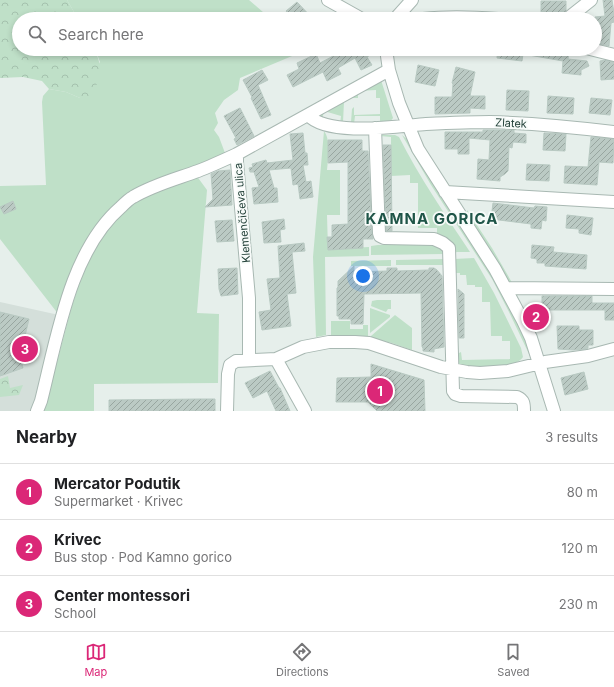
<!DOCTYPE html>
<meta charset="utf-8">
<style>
:root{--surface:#fff;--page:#f2f2f2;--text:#202124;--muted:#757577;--line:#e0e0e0;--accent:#db2777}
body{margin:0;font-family:Inter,sans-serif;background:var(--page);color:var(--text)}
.you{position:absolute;left:363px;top:276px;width:14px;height:14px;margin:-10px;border:3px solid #fff;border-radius:50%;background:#1a73e8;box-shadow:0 0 0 6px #1a73e833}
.badge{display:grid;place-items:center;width:26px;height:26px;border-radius:50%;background:var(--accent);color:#fff;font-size:13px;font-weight:700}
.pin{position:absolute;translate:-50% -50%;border:2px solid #fff;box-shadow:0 1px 4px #0006}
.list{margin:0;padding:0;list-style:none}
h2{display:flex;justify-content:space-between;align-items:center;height:52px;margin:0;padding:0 16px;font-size:17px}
h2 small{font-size:13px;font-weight:400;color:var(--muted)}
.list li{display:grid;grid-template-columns:26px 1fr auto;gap:12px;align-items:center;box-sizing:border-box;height:56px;padding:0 16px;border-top:1px solid var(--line)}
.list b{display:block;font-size:15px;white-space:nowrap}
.list p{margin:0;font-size:13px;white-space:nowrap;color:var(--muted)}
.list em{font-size:13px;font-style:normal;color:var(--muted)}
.icon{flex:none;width:22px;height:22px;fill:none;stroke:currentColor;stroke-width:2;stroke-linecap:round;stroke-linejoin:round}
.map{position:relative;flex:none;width:614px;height:411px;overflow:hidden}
.search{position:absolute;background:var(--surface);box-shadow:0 2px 6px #0003;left:12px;right:12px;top:12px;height:44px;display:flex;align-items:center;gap:10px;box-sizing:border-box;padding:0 14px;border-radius:22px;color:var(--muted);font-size:15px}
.sheet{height:220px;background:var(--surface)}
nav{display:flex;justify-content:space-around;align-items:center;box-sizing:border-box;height:56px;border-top:1px solid var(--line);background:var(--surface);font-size:11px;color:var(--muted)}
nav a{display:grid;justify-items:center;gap:2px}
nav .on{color:var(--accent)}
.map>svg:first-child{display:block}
</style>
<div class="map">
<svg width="614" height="411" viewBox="0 0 614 411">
<defs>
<pattern id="forest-crowns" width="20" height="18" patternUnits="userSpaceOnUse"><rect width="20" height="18" fill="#bfe0c8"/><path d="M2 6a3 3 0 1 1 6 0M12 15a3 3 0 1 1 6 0" fill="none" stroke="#a4c1ad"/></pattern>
<pattern id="building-hatch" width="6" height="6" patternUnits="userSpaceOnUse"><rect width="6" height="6" fill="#bbcac4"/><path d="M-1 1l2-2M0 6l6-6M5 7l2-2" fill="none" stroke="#98a6a0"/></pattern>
</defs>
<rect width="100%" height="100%" fill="#e6efeb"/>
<path fill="#d4dfda" d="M0,302L59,315L35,402L30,411H0Z"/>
<path fill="#bfe0c8" d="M67,0H249L271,19H78Z
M95,49H302L304,51L240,78L238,90L224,100L215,113L218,123L214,130L219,137L225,153L124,199L106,214L89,237L59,315L0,239V186L46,185L42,102L43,96L49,89L66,92L80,98L100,62Z
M377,80H381L393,118L390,122L380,124V116H355L354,124L351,122L352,109L354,107V115L380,114V98H376V90L358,91V98C352,98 347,97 344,102L343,122L341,124H340L341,116L324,111L322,120L317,119V113L323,109Z
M324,131C331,140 328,159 327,170H340V215H327L328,249L369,247V256L325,257L326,335L316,337L313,257Z
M381,135H395L399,137C419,177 445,214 470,252H457L454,253L437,236V228H418V183H410V175L391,176V137L380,136Z
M402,135L408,140C446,200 486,259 517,323C522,332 531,344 529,354L509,312L492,279L431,185Z
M196,175L207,190L197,313L219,314L218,383L94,384V411H44L71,309L81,278L92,252L110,225L123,212L139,199Z
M467,210L492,248L514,286L509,282L493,254L467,215Z
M378,245H437L443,249L445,254L371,255V246Z
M474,258L494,293L521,348L523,357C516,369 469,370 457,364V354L461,352L462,360L510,359V341H502V336H491L490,302H482V287H475V285H467L466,275H460V273H454V259Z
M444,259V265H396V260Z
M391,260V266H351V261Z
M377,300H391V309H388L386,312L371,306L372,301Z
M370,308L390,315V317L370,333Z
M395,315L412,328V350L392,343L371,338V336Z
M331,321H350V329H363V325H368V338L359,336H331Z"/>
<path fill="url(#forest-crowns)" d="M0,0H67L78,19H19V49H95C103,72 103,75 90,96L80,98L66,92L49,89L42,81L23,77L0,78Z
M8,376L10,388L23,385L19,395L0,397V379Z"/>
<path fill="url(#building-hatch)" stroke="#b8c9c2" d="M603,0H612L614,13V22L611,23L609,46L595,43V17L605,16Z
M541,1H566V11L561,15H541Z
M297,2L313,19H293L286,11Z
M336,49H367L370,55L367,57L372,65L361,70L355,58L338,68L341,74L327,81L323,72L293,87L287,75L299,69L297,63L316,54L320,63L339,53Z
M498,49H569L568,59L587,61L589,66L581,70V75L562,73L563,61L523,54L522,61L497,58Z
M605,60L614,62V79L601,80L600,61Z
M418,65L439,70L435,86L415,82Z
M456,67L475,72L470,96H485V109L470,108V113L435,114V97H452L453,84L452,83Z
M262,70L268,80L258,85L271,115L261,119L251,98L252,97L243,80Z
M507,90L529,91L528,111L506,110Z
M548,96L574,98L573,114L547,113Z
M591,98L612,100L610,115L589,113Z
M240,108L254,136L237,145L234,139L236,138L224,116Z
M483,130H514V133L526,134V143L513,142L512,148L509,147L508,171L505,174L500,177V181L477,179L478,159L489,160L490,140L469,138V154H458V149H445V132H483Z
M303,133L305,153H307L308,165H303L306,182L311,181L313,197L300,199L298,184L293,185L291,168L269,170L274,188H277L278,202L254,204L252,188L259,187L254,172H250L249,168L253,167L252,164L266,160L267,163L293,160L290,134Z
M544,133L566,134L565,151L543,150Z
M591,137L614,139L613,163L599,162L597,185L564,183L565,166L588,167Z
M328,140H362V151H368L372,233L373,239H363V248L328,250L327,237H332V225L348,224V162L328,163Z
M383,145H391L392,231H386Z
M527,164L550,165L549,181L526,180Z
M230,170L232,205L205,207L213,199L211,174L218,171Z
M13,201L16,209L4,214L0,207Z
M493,203L534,208L535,206L547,207L546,221L542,220L541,229L531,228V224L491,219Z
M567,215L593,218L591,235L579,233V229L566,228Z
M284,219L285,229L280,230L281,242L264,243L262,222Z
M232,220L234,241L217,242L215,221Z
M304,243L305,251L292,252L296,293L287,294L291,326L262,330L259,312L271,310L267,279L280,278L278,246Z
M532,245L554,247L553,252L587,255L586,269L545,266V263H537V259L531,258Z
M354,266V272L387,271V268H397V271L429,270V268H434L437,270L442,276L444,347L434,349V352L423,351V348L422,347L421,293L364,294L363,324H351V319H339V316H337V288L338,287V281Z
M237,268L238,294L221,296L219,289L218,269Z
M458,289L464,294V338H459Z
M542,296H592V303H614V320H605V310H542Z
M0,312L29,319L20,357L23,368L0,376Z
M557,326H579V330H593V345H588V348L586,349L573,350L558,349Z
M371,364L424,380L425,411H377L368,402H336L337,378L371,377Z
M270,371L279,388H280L290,411H276L267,391L253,398L245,383Z
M584,372L588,389L565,395L561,378Z
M200,399H215V411H109V400Z"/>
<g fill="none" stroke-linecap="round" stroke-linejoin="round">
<g stroke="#a8b8b2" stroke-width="14">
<path id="minor" d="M328,0L362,19
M395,19L412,0
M423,19C448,16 473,17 498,19
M567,19L591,0
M386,49L389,70L399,103L418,149L495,269L523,321L531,338L554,411
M590,49L614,55
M308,115C328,137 398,126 426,124C447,123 469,122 490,122C531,123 573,127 614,132
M375,128L379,233L380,236L384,238L434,239L443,243L449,248L453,391L455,394L461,396L517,397C524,400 524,404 524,411
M445,192L614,202
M506,288L614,289
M276,359L305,411
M249,360V298L237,162V154L389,70
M37,411L41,401C57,338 70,251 121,207C125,203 129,199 133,197C153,185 176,179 198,171C211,166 224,160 237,154
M227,411L228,374L230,365L236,361L276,359L303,347L329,342H355L369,343L441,367L467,372L480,373L508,371L545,362L588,356L614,349"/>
</g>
<use href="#minor" stroke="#fff" stroke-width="12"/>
</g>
<g text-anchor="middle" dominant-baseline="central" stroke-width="3.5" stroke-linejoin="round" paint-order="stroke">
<g font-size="11" fill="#24423a" stroke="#f7fbf9">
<text transform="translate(511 123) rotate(3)">Zlatek</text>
<text transform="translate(242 213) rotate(-95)">Klemenčičeva ulica</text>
</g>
<g font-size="15" font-weight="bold" letter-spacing="1" fill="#1f5548" stroke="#f7fbf9">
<text x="432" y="218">KAMNA GORICA</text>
</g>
</g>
</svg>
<div class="you"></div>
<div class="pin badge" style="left:380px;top:391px">1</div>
<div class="pin badge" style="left:536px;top:317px">2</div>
<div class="pin badge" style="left:25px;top:349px">3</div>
<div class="search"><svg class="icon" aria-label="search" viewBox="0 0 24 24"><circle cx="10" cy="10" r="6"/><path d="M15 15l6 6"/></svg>Search here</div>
</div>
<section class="sheet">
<h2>Nearby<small>3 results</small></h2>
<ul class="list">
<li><span class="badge">1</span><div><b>Mercator Podutik</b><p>Supermarket · Krivec</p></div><em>80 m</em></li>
<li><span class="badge">2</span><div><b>Krivec</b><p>Bus stop · Pod Kamno gorico</p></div><em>120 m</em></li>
<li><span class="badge">3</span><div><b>Center montessori</b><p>School</p></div><em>230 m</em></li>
</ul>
</section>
<nav>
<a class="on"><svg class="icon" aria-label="map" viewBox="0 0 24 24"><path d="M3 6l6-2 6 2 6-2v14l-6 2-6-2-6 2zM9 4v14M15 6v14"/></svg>Map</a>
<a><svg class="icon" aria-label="directions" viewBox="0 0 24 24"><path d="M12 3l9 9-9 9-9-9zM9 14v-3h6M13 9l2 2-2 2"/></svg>Directions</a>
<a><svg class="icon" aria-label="saved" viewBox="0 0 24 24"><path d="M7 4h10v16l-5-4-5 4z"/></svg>Saved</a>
</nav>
